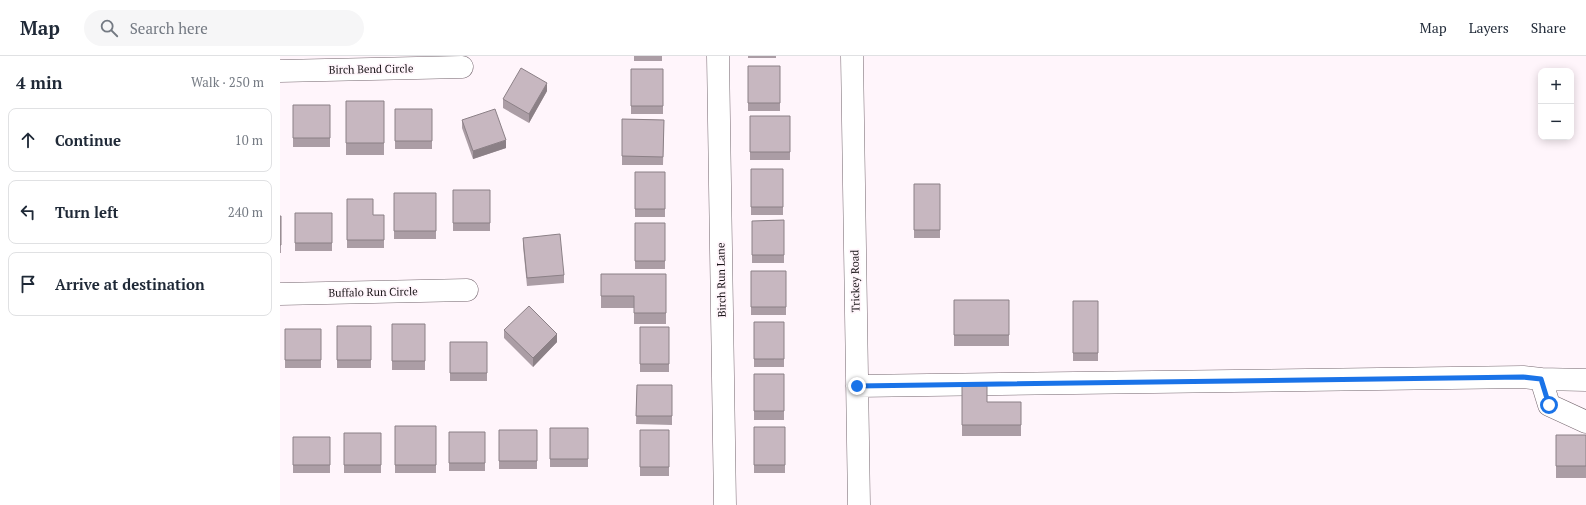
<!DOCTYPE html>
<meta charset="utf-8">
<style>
:root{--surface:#fff;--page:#f6f6f7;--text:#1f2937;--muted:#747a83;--line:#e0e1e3}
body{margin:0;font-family:"PT Serif",serif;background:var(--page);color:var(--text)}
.controls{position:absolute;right:12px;top:12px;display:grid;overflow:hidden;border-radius:8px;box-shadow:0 2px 10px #0003}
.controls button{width:36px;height:36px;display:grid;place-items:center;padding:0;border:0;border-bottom:1px solid var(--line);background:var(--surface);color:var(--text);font:20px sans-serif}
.stop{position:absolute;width:12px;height:12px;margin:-9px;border:3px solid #1a73e8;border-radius:50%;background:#fff}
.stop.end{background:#1a73e8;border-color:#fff;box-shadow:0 1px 4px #0008}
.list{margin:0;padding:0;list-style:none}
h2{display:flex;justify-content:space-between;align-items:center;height:52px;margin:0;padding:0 16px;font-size:17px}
h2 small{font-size:13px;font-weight:400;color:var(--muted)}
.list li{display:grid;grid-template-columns:26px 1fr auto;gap:12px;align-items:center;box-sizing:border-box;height:64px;margin:0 8px 8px;padding:0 8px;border:1px solid var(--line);border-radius:8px}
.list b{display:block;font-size:15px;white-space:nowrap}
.list em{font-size:13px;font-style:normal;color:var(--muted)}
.icon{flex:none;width:22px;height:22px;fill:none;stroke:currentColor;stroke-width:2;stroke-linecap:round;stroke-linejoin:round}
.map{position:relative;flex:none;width:1306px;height:449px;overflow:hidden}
header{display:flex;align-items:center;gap:24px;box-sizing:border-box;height:56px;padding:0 20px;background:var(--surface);border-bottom:1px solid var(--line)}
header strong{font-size:19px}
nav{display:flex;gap:22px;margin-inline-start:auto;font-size:14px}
.search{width:280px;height:36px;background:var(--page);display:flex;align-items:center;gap:10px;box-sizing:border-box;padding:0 14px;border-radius:22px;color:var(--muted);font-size:15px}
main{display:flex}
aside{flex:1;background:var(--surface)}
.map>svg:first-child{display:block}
</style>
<header>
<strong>Map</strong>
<div class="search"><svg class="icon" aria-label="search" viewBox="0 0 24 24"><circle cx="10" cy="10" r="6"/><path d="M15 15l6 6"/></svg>Search here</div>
<nav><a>Map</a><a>Layers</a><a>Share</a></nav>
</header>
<main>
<aside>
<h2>4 min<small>Walk · 250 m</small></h2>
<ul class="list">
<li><svg class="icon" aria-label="ahead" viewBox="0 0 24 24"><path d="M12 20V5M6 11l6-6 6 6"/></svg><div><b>Continue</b></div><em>10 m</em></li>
<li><svg class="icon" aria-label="left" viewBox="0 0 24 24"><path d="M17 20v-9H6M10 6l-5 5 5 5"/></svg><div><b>Turn left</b></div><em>240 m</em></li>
<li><svg class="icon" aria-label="arrive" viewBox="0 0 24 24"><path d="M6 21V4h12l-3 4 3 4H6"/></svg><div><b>Arrive at destination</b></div></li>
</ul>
</aside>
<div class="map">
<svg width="1306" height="449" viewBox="0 0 1306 449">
<rect width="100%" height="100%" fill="#fff5fb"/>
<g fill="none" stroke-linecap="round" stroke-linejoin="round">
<g stroke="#766870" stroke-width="23">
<path id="minor" d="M438,0L445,449
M572,0L579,449
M0,15L182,11
M0,238L187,234
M1306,324L1261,323L1269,349L1306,366
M577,330L1243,321L1261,323"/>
</g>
<use href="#minor" stroke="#fff" stroke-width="22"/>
</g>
<path fill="#ab9da5" d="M354,0H382V5H354Z
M468,0H496V2H468Z
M468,10H500V55H468Z
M351,13H383V58H351Z
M267,35L249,67L223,52V43Z
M66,45H104V99H66Z
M13,49H50V91H13Z
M115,53H152V93H115Z
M470,60H510V104H470Z
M342,63L384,64L383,109H342Z
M182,64L226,92L193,103L182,72Z
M471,113H503V159H471Z
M355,116H385V161H355Z
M634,128H660V182H634Z
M173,134H210V175H173Z
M114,137H156V183H114Z
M67,143L93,159H104V192H67Z
M15,157H52V195H15Z
M0,160H1V197H0Z
M504,164V207H472V165Z
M355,167H385V213H355Z
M243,182L284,219V227L247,230L243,190Z
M471,215H506V259H471Z
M321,218H386V268H354V252H321Z
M674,244H729V290H674Z
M793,245H818V305H793Z
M474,266H504V311H474Z
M112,268H145V314H112Z
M57,270H91V312H57Z
M360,271H389V316H360Z
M5,273H41V312H5Z
M224,274L277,286L253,311L224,282Z
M170,286H207V325H170Z
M474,318H504V364H474Z
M357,329H392V369L356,368Z
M682,330L707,346H741V380H682Z
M115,370H156V417H115Z
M474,371H505V417H474Z
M270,372H308V411H270Z
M219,374H257V413H219Z
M360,374H389V420H360Z
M169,376H205V415H169Z
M64,377H101V417H64Z
M1276,379H1306V422H1276Z
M13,381H50V417H13Z"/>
<path fill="#8b8086" d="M267,27V35L249,67V58Z
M226,84V92L193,103V95Z
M277,278V286L253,311V302Z"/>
<path fill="#c7b7c0" stroke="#8b8086" d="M468,10H500V47H468Z
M241,12L267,27L249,58L223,43Z
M351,13H383V50H351Z
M66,45H104V87H66Z
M13,49H50V82H13Z
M115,53H152V85H115Z
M215,53L226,84L193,95L182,64Z
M470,60H510V96H470Z
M342,63L384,64L383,101L342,100Z
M471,113H503V151H471Z
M355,116H385V153H355Z
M634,128H660V174H634Z
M173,134H210V167H173Z
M114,137H156V175H114Z
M67,143H93V159H104V184H67Z
M15,157H52V187H15Z
M0,160H1V189H0Z
M504,164V199H472V165Z
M355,167H385V205H355Z
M280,178L284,219L247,222L243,182Z
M471,215H506V251H471Z
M321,218H386V257H354V240H321Z
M674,244H729V279H674Z
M793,245H818V297H793Z
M249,250L277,278L253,302L224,274Z
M474,266H504V303H474Z
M112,268H145V305H112Z
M57,270H91V304H57Z
M360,271H389V308H360Z
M5,273H41V304H5Z
M170,286H207V317H170Z
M474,318H504V355H474Z
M357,329H392V360H356Z
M682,330H707V346H741V369H682Z
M115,370H156V409H115Z
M474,371H505V409H474Z
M270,372H308V403H270Z
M219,374H257V405H219Z
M360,374H389V411H360Z
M169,376H205V407H169Z
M64,377H101V409H64Z
M1276,379H1306V410H1276Z
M13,381H50V409H13Z"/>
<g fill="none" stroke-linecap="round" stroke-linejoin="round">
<path stroke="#1a73e8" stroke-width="5" d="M577,330L1243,321L1261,323L1269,349"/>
</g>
<g text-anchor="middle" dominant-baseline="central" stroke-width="3.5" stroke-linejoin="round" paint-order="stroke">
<g font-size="11" fill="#191417" stroke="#fff5fb">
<text transform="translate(91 13) rotate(-1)">Birch Bend Circle</text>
<text transform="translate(441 224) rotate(-91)">Birch Run Lane</text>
<text transform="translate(575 225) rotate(-91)">Trickey Road</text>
<text transform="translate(93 236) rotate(-1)">Buffalo Run Circle</text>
</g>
</g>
</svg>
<div class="controls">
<button>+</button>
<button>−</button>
</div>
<div class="stop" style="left:1269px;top:349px"></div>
<div class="stop end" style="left:577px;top:330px"></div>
</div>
</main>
